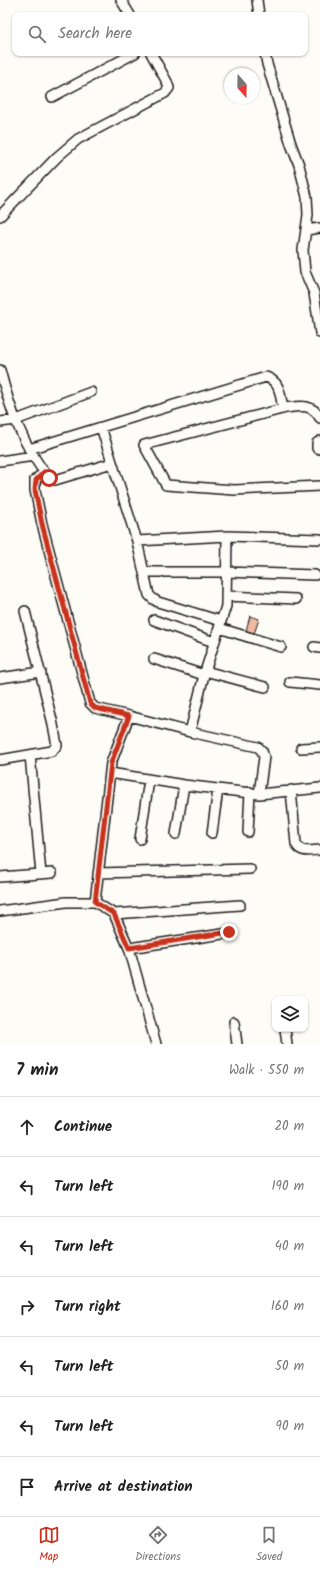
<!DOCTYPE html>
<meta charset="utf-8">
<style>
:root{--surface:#fff;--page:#f2f2f2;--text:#222;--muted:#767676;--line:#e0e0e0;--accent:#c8321e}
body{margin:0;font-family:Kalam,sans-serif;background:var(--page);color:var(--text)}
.controls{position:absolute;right:12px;bottom:12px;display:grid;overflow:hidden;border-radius:8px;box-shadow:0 1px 3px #0004}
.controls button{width:36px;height:36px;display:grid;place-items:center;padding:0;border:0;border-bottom:1px solid var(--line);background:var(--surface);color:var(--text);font:20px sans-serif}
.compass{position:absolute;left:224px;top:68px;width:36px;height:36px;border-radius:50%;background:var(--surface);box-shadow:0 1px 3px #0004;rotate:160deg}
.stop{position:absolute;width:12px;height:12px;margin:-9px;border:3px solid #c8321e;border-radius:50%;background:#fff}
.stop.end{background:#c8321e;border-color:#fff;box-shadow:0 1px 4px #0008}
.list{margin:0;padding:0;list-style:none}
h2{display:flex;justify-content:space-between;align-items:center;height:52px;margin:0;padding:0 16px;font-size:17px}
h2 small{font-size:13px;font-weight:400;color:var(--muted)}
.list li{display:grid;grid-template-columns:26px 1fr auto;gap:12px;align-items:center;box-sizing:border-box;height:60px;padding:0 16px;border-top:1px solid var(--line)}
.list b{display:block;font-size:15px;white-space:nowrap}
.list em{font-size:13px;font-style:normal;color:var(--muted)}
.icon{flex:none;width:22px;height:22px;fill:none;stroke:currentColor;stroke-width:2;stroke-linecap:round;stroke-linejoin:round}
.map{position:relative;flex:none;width:320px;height:1044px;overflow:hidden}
.search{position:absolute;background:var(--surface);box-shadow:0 1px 3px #0004;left:12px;right:12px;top:12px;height:44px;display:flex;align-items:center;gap:10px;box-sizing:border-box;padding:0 14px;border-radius:8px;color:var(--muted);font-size:15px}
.sheet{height:472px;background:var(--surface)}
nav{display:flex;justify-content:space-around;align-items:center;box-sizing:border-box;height:56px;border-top:1px solid var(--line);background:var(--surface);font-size:11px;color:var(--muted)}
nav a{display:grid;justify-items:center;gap:2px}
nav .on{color:var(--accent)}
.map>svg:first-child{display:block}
</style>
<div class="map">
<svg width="320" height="1044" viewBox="0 0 320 1044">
<rect width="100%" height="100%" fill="#fdfcf7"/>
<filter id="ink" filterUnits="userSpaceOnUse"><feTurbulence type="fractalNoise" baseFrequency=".025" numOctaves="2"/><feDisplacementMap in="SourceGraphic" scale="8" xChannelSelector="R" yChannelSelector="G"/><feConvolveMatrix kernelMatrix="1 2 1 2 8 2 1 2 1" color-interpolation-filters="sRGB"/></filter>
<g filter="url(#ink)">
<path fill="#efb9a2" stroke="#1c1c1c" d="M250,616L259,619L254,634H245Z"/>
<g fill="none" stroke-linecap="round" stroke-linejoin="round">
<g stroke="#1c1c1c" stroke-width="12">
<path id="minor" d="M121,0L130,15
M257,0L259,15
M265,53L267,64L291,144L299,165L307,197L308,215L303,250L305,272L314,293L320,333
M52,97L135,53
M0,216L57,157L78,139L165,93L169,88L167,82L151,53
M306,230L320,228
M0,370C10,409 23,447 49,478L55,480L112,463
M320,418C312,403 300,406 286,408L144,445L166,485L234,490L320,486
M0,422L16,420L91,392
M101,427L137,541L149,595L153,599L158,602L221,621
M320,441L317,443V448L320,449
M29,449L266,377C281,382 280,395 283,409
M0,461L34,456
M44,472L35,480V490L42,524L90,703L95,708L129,716
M137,541L227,536
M144,572H226L315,575
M226,596L296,599
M154,620L214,642
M219,628L281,647
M314,647L320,648
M154,659L204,675
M205,671L265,687
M0,678L41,672
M290,682L320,685
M190,732L258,747L262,751L264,757L259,794
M301,748L320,747
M30,755L41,874
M0,760L52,751L57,745L52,720L25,611
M110,773L184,785L259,794L320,788
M291,790L296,844C301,854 311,850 320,850
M248,832L250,792
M212,833L218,789
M176,834L184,785
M140,839L149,780
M98,873L250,869
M0,877L52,873
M95,902L111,763L129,716L190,732L204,675L226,606L227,536L320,539
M0,911L66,902H95L114,914L129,948L156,1044
M114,914L240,905
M129,948L229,933
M234,1022L237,1044
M285,1029L287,1044"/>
</g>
<use href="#minor" stroke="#fdfcf7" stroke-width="9"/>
</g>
</g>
<g fill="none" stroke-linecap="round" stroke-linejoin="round" filter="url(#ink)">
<path stroke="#c8321e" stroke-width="5" d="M49,478L44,472L36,480L35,490L42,524L90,703L95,708L129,716L111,763L95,902L114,914L129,948L229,932"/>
</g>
</svg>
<div class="controls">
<button><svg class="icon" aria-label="layers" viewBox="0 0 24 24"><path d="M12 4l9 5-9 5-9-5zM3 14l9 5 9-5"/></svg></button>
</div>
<svg class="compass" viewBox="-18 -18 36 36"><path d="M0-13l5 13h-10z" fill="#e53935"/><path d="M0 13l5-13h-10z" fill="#767676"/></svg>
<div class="stop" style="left:49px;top:478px"></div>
<div class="stop end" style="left:229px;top:932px"></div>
<div class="search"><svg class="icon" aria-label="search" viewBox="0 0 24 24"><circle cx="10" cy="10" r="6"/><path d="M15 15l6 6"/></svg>Search here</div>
</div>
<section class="sheet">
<h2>7 min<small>Walk · 550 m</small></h2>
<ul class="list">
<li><svg class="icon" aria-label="ahead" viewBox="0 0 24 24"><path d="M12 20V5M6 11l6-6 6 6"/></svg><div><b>Continue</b></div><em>20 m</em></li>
<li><svg class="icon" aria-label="left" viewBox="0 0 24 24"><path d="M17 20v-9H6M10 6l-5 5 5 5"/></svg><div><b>Turn left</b></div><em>190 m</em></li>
<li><svg class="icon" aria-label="left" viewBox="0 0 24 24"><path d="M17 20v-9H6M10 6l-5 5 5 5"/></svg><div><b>Turn left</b></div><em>40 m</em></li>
<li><svg class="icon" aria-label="right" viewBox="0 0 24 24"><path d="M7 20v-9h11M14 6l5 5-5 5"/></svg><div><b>Turn right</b></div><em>160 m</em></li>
<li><svg class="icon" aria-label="left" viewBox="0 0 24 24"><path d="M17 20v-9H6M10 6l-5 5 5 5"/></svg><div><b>Turn left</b></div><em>50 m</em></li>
<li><svg class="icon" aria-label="left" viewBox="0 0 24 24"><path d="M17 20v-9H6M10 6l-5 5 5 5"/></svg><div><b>Turn left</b></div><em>90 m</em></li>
<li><svg class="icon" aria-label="arrive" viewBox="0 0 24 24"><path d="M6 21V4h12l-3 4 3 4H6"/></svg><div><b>Arrive at destination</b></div></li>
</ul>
</section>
<nav>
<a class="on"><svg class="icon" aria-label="map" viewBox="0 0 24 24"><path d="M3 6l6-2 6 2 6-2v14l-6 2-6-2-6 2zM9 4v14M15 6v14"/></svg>Map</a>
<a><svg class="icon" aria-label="directions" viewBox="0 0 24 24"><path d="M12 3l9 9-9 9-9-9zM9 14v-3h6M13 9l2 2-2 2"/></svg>Directions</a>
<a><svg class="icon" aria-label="saved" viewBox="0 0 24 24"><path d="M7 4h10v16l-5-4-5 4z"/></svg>Saved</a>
</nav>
